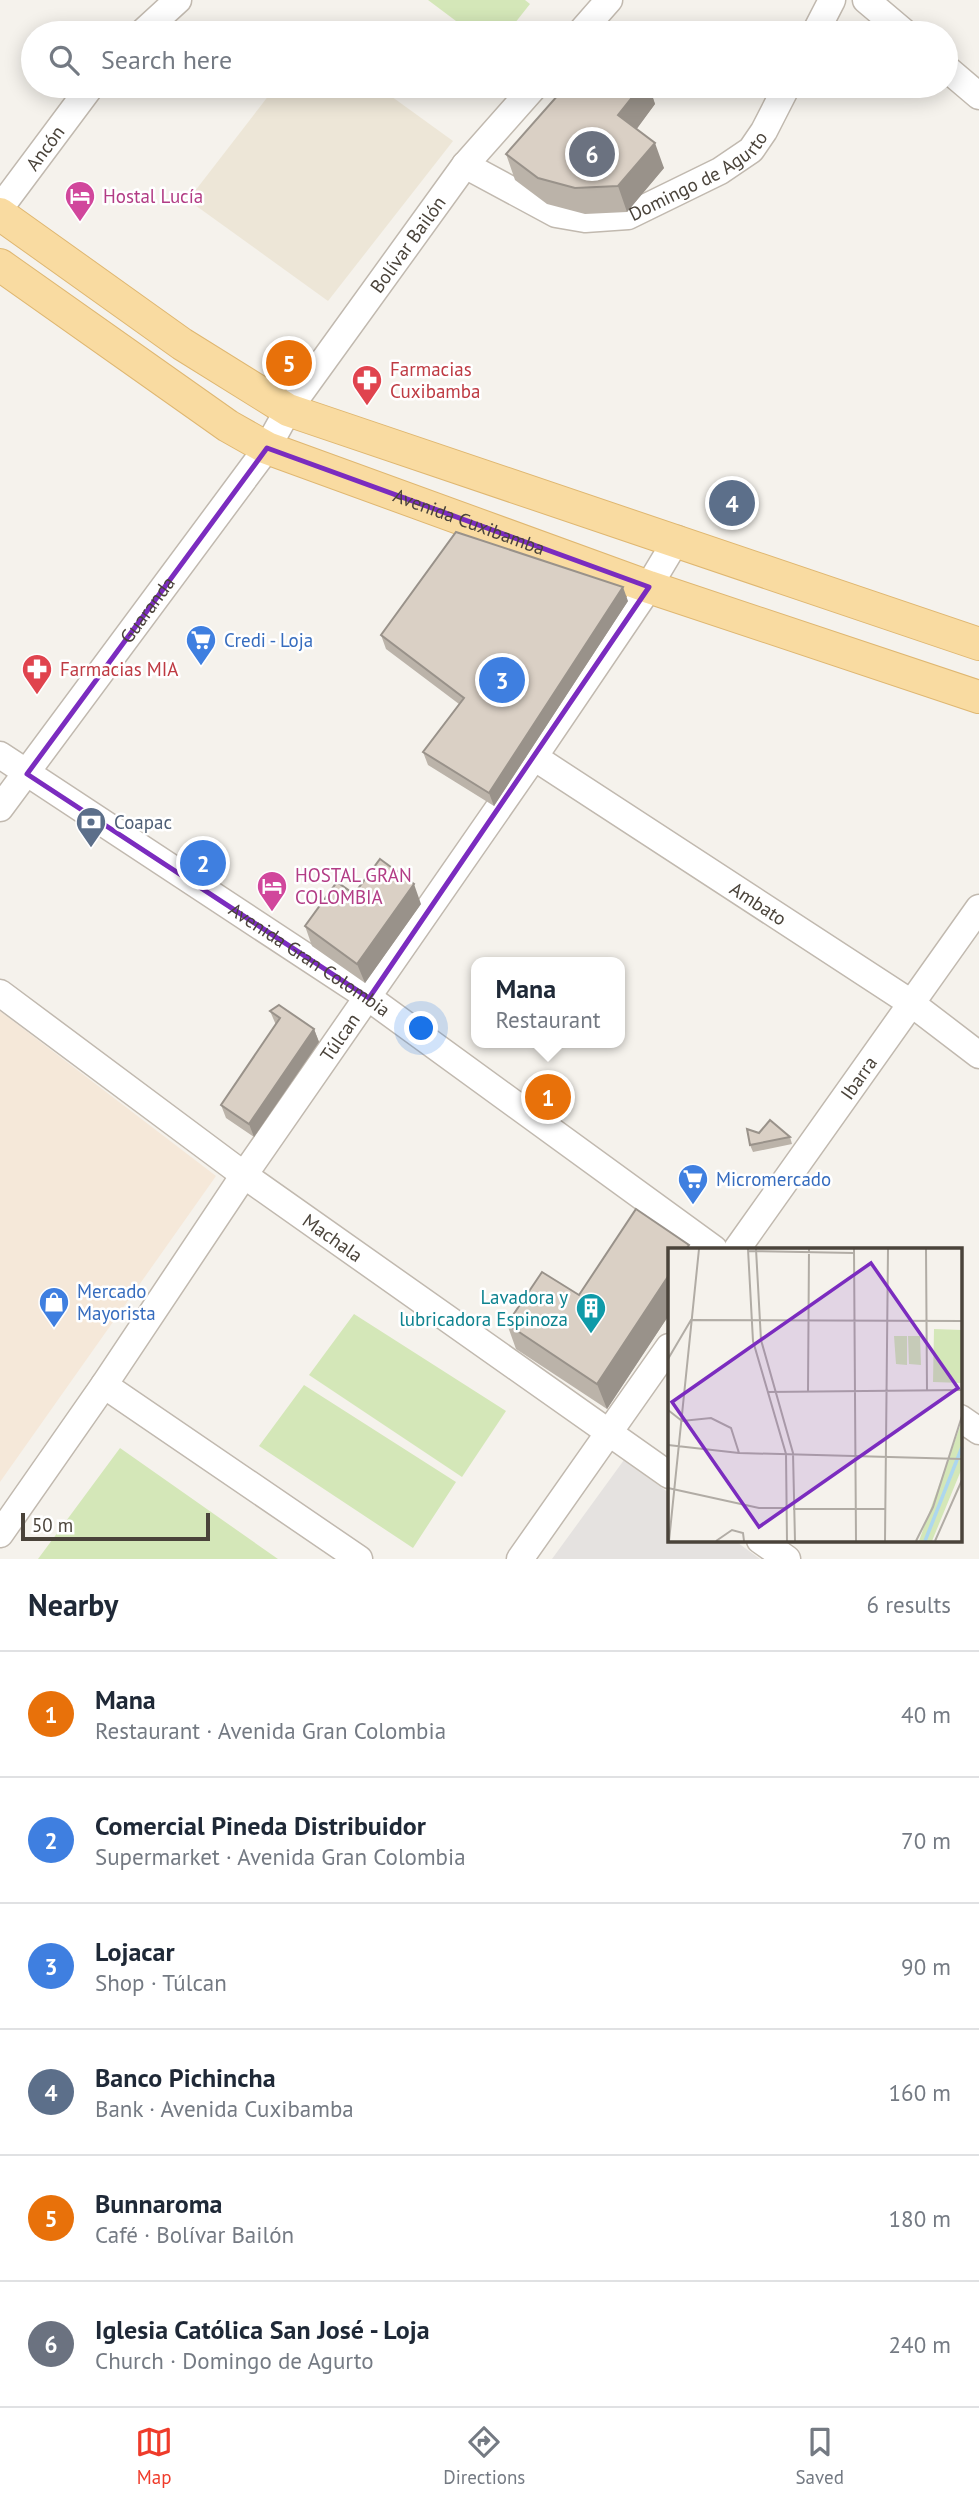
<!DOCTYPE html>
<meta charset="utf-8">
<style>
:root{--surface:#fff;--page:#f6f6f7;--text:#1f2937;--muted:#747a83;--line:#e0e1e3;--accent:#ef3b2a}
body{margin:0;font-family:"PT Sans",sans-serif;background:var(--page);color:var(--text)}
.scale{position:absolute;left:21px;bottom:18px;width:189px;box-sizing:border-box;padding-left:7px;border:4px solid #4a433a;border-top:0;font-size:19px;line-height:24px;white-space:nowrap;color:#4a433a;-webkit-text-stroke:5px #fff;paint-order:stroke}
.you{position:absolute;left:422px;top:1029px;width:24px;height:24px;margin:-18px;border:5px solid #fff;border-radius:50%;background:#1a73e8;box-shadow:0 0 0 10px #1a73e833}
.badge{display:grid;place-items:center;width:46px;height:46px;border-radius:50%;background:var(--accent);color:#fff;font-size:23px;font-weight:700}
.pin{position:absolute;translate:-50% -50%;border:4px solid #fff;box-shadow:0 2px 7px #0006}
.popup{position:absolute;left:471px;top:957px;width:154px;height:91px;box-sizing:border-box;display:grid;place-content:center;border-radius:14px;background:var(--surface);filter:drop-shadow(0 2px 5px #0005);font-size:23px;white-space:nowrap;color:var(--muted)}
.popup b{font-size:26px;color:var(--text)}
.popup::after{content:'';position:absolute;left:50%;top:100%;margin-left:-14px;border:14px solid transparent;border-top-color:var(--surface)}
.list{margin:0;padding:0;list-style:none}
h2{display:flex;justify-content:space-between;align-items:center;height:91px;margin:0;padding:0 28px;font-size:30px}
h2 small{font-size:23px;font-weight:400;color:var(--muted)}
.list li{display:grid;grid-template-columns:46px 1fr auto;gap:21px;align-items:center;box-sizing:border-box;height:126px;padding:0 28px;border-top:2px solid var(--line)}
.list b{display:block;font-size:26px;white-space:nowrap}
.list p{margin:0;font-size:23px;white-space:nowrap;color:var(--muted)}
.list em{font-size:23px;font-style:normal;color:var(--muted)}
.icon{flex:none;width:38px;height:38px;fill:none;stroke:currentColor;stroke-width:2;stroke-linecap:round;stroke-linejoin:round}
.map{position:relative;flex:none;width:979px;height:1559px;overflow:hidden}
.search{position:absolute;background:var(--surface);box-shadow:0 4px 18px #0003;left:21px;right:21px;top:21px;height:77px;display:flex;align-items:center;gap:18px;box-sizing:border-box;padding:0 24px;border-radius:38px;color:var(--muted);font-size:26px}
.sheet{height:847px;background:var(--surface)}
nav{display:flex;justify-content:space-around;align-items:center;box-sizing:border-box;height:98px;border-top:2px solid var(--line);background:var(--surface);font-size:19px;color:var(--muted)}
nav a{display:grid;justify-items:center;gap:4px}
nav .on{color:var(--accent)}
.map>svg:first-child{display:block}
</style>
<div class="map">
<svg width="979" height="1559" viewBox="0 0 979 1559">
<rect width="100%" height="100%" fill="#f5f2ec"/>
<path fill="#f5e8d9" d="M0,1011L216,1176L0,1482Z"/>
<path fill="#ede6d7" d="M276,86H377L453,141L328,301L188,200Z"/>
<path fill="#d4e7b8" d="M428,0H525L530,4L507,33H472Z
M354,1314L506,1411L462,1477L309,1375Z
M304,1385L456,1482L413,1548L259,1446Z
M120,1448L278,1559H38Z"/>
<path fill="#e5e2e0" d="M624,1460L669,1493V1540H734L760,1559H552Z"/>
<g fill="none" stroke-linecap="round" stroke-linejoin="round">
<g stroke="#c1b9af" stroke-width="29">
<g id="minor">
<path d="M866,0L905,33"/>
<path d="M142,33L178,0"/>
<path d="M580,33L609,0"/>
<path d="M815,33L832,0"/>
<path d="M946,68L979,96"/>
<path id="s1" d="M465,165L556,214L585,219L628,216L720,171L751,150L764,131L787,86"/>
<path id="s2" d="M0,208L91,86"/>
<path id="s3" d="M0,755L369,998L714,1249"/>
<path id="s4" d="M534,757L911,1003L979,1055"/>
<path id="s5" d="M0,808L267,448L288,410L465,165L535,86"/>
<path id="s6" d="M0,993L244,1175L669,1475"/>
<path id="s7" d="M737,1249L979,908"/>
<path d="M104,1385L359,1559"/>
<path d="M960,1418L979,1431"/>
<path id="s8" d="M0,1534L104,1385L244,1175L534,757L641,599L677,539"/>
<path d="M760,1540L787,1559"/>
<path d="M520,1559L669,1347"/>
</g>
</g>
<g stroke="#dfb771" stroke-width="34">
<g id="major">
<path d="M0,214L182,344L288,410L979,644"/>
<path id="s9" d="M0,265L228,426L267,448L649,587L979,697"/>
</g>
</g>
<use href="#minor" stroke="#fff" stroke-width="26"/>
<use href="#major" stroke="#f9dba1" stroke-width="32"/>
</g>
<path fill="#bbb3a9" d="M566,86H649L655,104L636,129L664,168L627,212L585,214L547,204L515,180L506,154Z
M628,601L494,806L428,765L423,752L459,704L386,649L381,635Z
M354,894L421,904L365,983L312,946L305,926Z
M270,1011L314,1029L319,1042L254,1137L226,1118L221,1105L276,1025Z
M759,1133L790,1137L792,1144L753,1152L750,1145Z
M669,1249V1315L607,1409L516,1349L507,1324L579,1295Z"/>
<path fill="#99928a" d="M641,86H649L655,104L628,141L618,115Z
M655,143L664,168L627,212L618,186Z
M623,587L628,601L494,806L489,793Z
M414,884L421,904L365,983L357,964Z
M314,1029L319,1042L254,1137L249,1124Z
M669,1275V1315L607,1409L597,1384Z"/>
<path fill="#dad0c5" stroke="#99928a" stroke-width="2" d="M566,86H641L618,115L655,143L618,186L575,188L538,178L506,154Z
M456,532L623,587L489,793L423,752L464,698L381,635Z
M380,859L414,884L357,964L305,926L337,882L354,894Z
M279,1005L314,1029L249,1124L221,1105L280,1018L270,1011Z
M770,1120L790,1137L750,1145L747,1129L759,1133Z
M636,1209L689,1245L686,1249H669V1275L597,1384L507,1324L542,1272L579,1295Z"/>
<path fill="none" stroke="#7b2cbf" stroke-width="5" stroke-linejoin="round" d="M267,448L649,587L369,998L27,774Z"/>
<defs>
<g id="hotel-pin" transform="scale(1.575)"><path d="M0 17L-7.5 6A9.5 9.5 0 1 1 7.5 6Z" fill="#d1479c" stroke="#fff"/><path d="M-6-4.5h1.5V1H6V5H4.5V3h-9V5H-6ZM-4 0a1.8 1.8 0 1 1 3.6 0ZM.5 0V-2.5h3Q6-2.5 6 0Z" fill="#fff"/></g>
<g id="pharmacy-pin" transform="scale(1.575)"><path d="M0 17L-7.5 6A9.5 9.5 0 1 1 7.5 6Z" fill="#e0444e" stroke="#fff"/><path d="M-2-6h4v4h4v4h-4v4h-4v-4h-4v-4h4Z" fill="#fff"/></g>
<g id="supermarket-pin" transform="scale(1.575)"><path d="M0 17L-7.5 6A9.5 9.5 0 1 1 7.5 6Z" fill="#3f7fe0" stroke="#fff"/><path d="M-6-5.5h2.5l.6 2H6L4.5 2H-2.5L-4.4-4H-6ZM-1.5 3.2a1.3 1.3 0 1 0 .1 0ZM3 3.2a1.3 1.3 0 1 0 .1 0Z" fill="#fff"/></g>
<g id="bank-pin" transform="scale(1.575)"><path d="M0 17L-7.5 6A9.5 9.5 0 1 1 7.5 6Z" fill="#5c6f8a" stroke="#fff"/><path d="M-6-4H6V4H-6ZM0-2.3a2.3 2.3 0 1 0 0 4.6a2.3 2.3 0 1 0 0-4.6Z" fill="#fff"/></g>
<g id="shop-pin" transform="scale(1.575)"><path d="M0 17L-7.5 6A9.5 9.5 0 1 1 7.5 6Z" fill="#3f7fe0" stroke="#fff"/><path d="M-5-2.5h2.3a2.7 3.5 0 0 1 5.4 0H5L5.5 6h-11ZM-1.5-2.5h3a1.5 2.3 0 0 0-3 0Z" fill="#fff"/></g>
<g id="building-pin" transform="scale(1.575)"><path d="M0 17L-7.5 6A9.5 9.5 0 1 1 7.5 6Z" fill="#0f9aa8" stroke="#fff"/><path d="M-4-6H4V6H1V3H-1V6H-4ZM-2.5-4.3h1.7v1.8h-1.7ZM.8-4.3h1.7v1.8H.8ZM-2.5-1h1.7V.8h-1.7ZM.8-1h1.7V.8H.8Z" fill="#fff"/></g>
</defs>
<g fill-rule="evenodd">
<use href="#hotel-pin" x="80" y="196"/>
<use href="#pharmacy-pin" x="367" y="380"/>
<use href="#supermarket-pin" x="201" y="640"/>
<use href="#pharmacy-pin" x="37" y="669"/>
<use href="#bank-pin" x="91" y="822"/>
<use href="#hotel-pin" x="272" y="886"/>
<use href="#supermarket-pin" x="693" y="1179"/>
<use href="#shop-pin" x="54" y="1302"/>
<use href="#building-pin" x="591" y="1308"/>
</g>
<g text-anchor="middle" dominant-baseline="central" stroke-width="5" stroke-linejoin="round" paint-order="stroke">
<g font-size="19" fill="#4a433a" stroke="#fff">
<text stroke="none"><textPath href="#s2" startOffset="75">Ancón</textPath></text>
<text stroke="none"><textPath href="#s1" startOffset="257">Domingo de Agurto</textPath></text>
<text stroke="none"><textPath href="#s5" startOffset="696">Bolívar Bailón</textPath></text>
<text stroke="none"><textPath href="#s9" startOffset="539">Avenida Cuxibamba</textPath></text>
<text stroke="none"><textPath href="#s5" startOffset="247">Guaranda</textPath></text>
<text stroke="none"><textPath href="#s4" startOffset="268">Ambato</textPath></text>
<text stroke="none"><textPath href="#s3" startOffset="371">Avenida Gran Colombia</textPath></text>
<text stroke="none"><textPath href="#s8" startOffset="602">Túlcan</textPath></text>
<text stroke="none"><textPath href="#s7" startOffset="210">Ibarra</textPath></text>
<text stroke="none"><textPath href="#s6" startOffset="413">Machala</textPath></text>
</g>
<g font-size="19" fill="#b23c85" stroke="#fff" text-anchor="start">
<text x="103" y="196">Hostal Lucía</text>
<text x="295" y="875">HOSTAL GRAN<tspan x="295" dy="22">COLOMBIA</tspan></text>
</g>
<g font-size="19" fill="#be3a42" stroke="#fff" text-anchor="start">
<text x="390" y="369">Farmacias<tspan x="390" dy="22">Cuxibamba</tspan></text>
<text x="60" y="669">Farmacias MIA</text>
</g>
<g font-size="19" fill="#366cbe" stroke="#fff" text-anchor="start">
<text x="224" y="640">Credi - Loja</text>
<text x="716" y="1179">Micromercado</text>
<text x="77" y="1291">Mercado<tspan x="77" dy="22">Mayorista</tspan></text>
</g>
<g font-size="19" fill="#4e5e75" stroke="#fff" text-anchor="start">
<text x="114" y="822">Coapac</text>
</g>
<g font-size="19" fill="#0d838f" stroke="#fff" text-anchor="end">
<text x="568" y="1297">Lavadora y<tspan x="568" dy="22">lubricadora Espinoza</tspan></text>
</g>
</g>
<g transform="translate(668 1248)">
<rect width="294" height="294" fill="#f5f2ec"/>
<path d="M266,81L294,82V135L265,134ZM226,88H239V117L228,116ZM240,88H252L253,117L241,116ZM294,173V220L264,293H251Z" fill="#d4e7b8"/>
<path fill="none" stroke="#add7ee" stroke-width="3.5" d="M257,293L294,199"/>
<path fill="none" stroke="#b1aca5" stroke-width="2" d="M80,1L85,93L118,206L119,293M88,1L93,92L125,205L127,293M186,1L188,293M258,1L259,142M80,3L186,5M0,111L23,72L294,73M140,143L141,1M100,144L294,142M0,162L14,173L43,170L63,180L71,205M0,197L71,205L294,211M0,240L91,260H119M125,261H217M1,293L31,1M48,293L64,282L75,285L76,293M217,293L220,1M248,293L265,259L294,168M267,293L294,232"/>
<path fill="#7b2cbf" fill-opacity="0.15" stroke="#7b2cbf" stroke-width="3.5" d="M203,15L290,140L91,279L4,154Z"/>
<rect width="294" height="294" fill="none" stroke="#4a433a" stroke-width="3.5"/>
</g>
</svg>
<div class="scale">50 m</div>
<div class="you"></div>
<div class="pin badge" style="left:548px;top:1097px;background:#e8710a">1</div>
<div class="popup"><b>Mana</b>Restaurant</div>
<div class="pin badge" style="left:203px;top:863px;background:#3f7fe0">2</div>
<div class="pin badge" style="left:502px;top:680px;background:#3f7fe0">3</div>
<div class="pin badge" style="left:732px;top:503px;background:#5c6f8a">4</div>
<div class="pin badge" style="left:289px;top:363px;background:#e8710a">5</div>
<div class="pin badge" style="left:592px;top:154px;background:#6b7280">6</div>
<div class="search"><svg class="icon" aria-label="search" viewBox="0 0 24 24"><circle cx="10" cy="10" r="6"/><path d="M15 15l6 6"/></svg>Search here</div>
</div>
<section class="sheet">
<h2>Nearby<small>6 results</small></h2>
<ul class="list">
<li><span class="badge" style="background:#e8710a">1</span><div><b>Mana</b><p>Restaurant · Avenida Gran Colombia</p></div><em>40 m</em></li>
<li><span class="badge" style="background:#3f7fe0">2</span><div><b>Comercial Pineda Distribuidor</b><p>Supermarket · Avenida Gran Colombia</p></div><em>70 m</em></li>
<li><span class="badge" style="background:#3f7fe0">3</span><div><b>Lojacar</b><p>Shop · Túlcan</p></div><em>90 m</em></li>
<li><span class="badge" style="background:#5c6f8a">4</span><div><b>Banco Pichincha</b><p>Bank · Avenida Cuxibamba</p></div><em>160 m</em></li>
<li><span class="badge" style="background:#e8710a">5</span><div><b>Bunnaroma</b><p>Café · Bolívar Bailón</p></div><em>180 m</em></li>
<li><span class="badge" style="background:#6b7280">6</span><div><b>Iglesia Católica San José - Loja</b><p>Church · Domingo de Agurto</p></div><em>240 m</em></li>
</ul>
</section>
<nav>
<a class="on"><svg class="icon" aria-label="map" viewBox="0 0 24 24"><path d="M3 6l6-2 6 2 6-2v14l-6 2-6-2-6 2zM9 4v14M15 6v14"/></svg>Map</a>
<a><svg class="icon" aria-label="directions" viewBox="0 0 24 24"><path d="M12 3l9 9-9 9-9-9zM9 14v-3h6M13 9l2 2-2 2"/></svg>Directions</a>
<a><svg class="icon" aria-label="saved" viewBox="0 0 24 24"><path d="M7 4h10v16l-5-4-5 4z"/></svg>Saved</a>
</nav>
